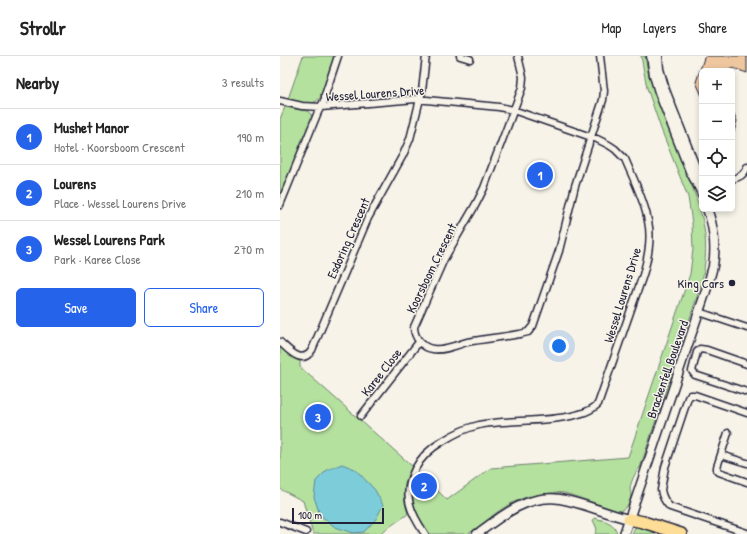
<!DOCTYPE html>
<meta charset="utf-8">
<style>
:root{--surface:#fff;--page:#f6f6f6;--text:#222;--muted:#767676;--line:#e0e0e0;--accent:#2563eb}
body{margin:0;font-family:"Patrick Hand",sans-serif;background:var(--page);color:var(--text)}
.controls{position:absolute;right:12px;top:12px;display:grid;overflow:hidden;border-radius:6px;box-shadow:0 2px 6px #0003}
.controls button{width:36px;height:36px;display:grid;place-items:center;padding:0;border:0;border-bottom:1px solid var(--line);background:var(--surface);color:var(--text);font:20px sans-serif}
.scale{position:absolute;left:12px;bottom:10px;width:92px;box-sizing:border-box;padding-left:4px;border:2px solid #22223b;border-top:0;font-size:11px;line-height:14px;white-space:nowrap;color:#22223b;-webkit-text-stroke:3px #f7f3e8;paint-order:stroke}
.you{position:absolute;left:279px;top:290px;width:14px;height:14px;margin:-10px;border:3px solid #fff;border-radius:50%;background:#1a73e8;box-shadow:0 0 0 6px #1a73e833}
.badge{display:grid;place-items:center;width:26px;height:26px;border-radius:50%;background:var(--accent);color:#fff;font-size:13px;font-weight:700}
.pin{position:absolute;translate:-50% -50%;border:2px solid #fff;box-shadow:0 1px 4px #0006}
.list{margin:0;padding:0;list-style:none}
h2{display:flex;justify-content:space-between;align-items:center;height:52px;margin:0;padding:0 16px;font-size:17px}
h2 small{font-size:13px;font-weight:400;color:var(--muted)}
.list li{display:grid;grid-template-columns:26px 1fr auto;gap:12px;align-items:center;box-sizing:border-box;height:56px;padding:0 16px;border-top:1px solid var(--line)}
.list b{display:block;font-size:15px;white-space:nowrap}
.list p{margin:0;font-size:13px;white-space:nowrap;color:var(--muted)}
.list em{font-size:13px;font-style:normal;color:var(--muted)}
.actions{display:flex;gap:8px;padding:12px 16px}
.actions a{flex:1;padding:9px 0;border:1px solid var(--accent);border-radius:6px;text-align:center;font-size:14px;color:var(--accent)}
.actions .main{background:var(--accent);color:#fff}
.icon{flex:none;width:22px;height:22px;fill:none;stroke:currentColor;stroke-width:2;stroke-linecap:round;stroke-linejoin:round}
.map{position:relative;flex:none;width:467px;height:478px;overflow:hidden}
header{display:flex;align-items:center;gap:24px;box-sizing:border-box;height:56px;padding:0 20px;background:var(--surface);border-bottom:1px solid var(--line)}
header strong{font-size:19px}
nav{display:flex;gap:22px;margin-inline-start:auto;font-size:14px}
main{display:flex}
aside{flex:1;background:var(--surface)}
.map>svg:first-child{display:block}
</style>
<header>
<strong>Strollr</strong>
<nav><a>Map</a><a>Layers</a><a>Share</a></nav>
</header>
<main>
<aside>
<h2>Nearby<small>3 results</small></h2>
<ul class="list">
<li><span class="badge">1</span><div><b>Mushet Manor</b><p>Hotel · Koorsboom Crescent</p></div><em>190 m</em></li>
<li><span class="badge">2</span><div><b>Lourens</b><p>Place · Wessel Lourens Drive</p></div><em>210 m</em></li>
<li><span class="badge">3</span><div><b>Wessel Lourens Park</b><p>Park · Karee Close</p></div><em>270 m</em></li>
</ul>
<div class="actions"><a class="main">Save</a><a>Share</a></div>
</aside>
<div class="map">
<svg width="467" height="478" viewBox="0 0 467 478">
<rect width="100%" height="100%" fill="#f7f3e8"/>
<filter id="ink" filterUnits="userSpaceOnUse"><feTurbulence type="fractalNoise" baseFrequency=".025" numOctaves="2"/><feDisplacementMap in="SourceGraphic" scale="8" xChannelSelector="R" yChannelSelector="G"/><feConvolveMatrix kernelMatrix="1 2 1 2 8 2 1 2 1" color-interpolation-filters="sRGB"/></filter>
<g filter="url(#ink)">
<path fill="#b5e19f" stroke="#6c826d" d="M23,0H55L41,40C35,52 18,46 8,43Z
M361,0H365L368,16L372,29C382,54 392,78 401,103C420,149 433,179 421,229L360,412C355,416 351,426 350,432C350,435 351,437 351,439C350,447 346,454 338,455L285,437C273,436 263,438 251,441L249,440C234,445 222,452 211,461V462L188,478H150C138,461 130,449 133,427L146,439L154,431L167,444L211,412L348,401L410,218L413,193L412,167L408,141L381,73L367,32Z
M5,51L27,55L31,58L32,62L0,141V63Z
M0,289L14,302L20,304V311L132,410C123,426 122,441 128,458L99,478H33L23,445L0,433Z
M314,462C325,465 335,466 337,478H315L317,473L313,464Z
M357,470L391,478H352L354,473Z"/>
<path fill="#7dccda" stroke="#59889a" d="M62,408L75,413L95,434L103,449L96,463L84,476L74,477L55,471L40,459L34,441L36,425L47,414Z"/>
<path fill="#efc79f" stroke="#22223b" d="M427,0H467V17L453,12L447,15H422V40L416,26L424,2Z
M452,53L457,65L453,79H452Z
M142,425L149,432L146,436L139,429Z"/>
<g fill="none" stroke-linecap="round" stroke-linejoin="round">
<g stroke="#22223b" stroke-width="9">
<path id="street" d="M180,0L190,3
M238,0L243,21L242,32L204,132L196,148L164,203L134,271C134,282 143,292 153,293C163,295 177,289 187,286C204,283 222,281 240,278L248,276L253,270L279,195L295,130L323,44L324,35L320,0
M0,45L22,50L41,51L136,43L219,51L233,54L317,83L329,89L335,93L345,103L348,110C355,126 365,147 368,165C372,183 368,202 363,219L318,348C298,369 228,362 199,369C186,372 174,378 163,385C151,392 141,401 135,413C122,439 130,456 145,478
M452,123C460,121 464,119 467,111
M0,149L38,56L45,43V39L58,0
M419,256L467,272
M0,286C9,294 22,310 32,294L88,162L123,99L130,83L142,35L146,0
M467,308L427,294L420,293L417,296L412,315L415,319L467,336
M467,357L415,339H410L408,342L385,411L381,434C382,440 386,447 390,451L467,477
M81,360L139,286
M448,377L437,411V414L439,416L467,426
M441,399L467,407
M0,466L26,476"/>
</g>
<g stroke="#22223b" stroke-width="11">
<path id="secondary" d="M371,0L374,19L379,36L410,115C414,123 419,130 422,138
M378,0L379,13L385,34L419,121V126
M197,478C221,460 248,438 280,443C304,447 326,458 349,463
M344,478L429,226C430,220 432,215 433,210C436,192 434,170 427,153"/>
</g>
<g stroke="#22223b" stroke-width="14">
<path id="highway" d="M349,463L363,466L401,478"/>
</g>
<use href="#street" stroke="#f7f3e8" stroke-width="6"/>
<use href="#secondary" stroke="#f7f3e8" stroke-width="8"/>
<use href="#highway" stroke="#fedd96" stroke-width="11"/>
</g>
</g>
<circle fill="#22223b" stroke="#f7f3e8" stroke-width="1.5" cx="452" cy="227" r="4"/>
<g text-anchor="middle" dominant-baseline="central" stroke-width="3" stroke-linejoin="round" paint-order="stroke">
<g font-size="13" fill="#22223b" stroke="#f7f3e8">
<text transform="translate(95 37) rotate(-4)">Wessel Lourens Drive</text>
<text transform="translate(68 182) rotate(-66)">Esdoring Crescent</text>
<text transform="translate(151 212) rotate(-64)">Koorsboom Crescent</text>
<text transform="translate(342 239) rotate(-73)">Wessel Lourens Drive</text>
<text transform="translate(387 313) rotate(-71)">Brackenfell Boulevard</text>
<text transform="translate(101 316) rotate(-52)">Karee Close</text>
</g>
<g font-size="13" fill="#22223b" stroke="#f7f3e8" text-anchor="end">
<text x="444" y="227">King Cars</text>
</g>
</g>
</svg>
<div class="controls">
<button>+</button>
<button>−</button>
<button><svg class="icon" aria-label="locate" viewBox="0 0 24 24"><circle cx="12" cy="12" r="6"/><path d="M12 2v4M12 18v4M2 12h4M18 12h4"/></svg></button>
<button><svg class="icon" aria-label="layers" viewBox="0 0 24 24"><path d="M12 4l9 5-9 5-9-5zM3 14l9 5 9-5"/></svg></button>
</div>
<div class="scale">100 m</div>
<div class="you"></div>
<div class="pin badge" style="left:260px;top:119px">1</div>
<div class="pin badge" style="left:144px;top:430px">2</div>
<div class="pin badge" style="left:38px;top:361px">3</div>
</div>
</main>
